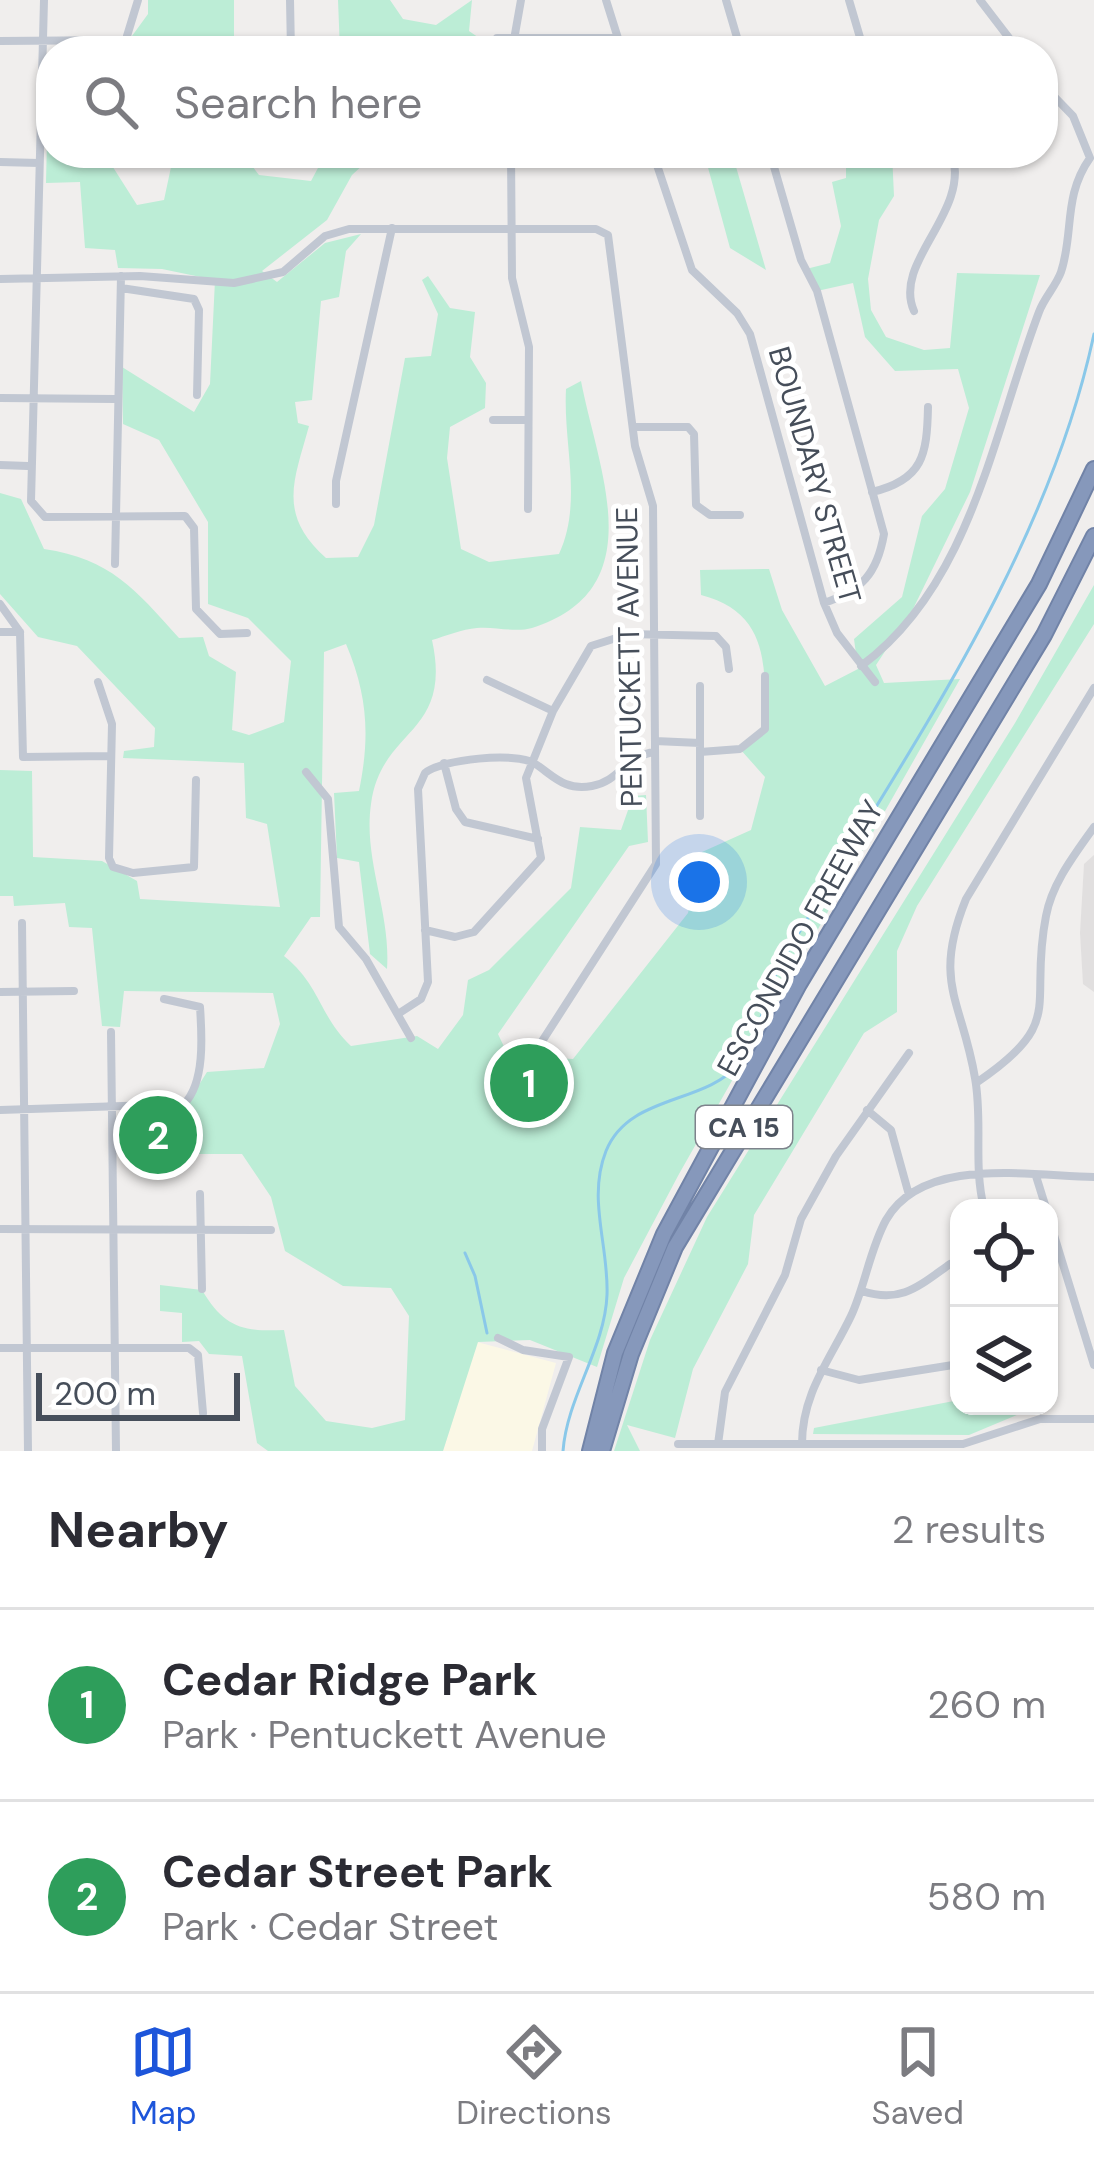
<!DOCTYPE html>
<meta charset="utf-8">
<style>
:root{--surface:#fff;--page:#f2f2f3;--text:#2b2b33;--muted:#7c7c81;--line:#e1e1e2;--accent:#1d55da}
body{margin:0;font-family:"DM Sans",sans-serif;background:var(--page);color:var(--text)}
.controls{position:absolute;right:36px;bottom:36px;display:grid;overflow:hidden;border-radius:24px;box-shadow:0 3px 9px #0004}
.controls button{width:108px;height:108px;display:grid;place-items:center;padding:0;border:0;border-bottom:3px solid var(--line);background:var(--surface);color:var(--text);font:60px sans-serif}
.scale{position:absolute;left:36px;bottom:30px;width:204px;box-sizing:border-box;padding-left:12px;border:6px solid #464e5a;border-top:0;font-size:33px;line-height:42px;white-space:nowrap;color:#464e5a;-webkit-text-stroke:9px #fff;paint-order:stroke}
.you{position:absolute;left:699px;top:882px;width:42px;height:42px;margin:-30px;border:9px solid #fff;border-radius:50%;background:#1a73e8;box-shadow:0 0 0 18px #1a73e833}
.badge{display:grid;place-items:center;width:78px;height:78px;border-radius:50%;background:var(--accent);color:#fff;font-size:39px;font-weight:700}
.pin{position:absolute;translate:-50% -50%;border:6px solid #fff;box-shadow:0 3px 12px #0006}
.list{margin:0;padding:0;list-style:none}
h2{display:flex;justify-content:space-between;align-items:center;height:156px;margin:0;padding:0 48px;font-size:51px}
h2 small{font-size:39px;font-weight:400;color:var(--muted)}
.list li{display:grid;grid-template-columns:78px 1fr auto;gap:36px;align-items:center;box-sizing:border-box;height:192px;padding:0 48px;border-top:3px solid var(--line)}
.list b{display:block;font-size:45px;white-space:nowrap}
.list p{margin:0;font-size:39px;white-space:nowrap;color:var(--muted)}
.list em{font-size:39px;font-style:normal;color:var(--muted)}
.icon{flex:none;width:66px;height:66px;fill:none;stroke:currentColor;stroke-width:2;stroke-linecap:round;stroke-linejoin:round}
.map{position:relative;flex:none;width:1094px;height:1451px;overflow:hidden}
.search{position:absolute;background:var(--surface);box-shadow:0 3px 9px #0004;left:36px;right:36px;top:36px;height:132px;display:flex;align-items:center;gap:30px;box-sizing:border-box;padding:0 42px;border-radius:48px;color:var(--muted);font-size:45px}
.sheet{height:540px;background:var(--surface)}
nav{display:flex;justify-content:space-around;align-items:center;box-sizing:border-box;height:168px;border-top:3px solid var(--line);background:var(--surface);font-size:33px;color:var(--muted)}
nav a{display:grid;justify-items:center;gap:6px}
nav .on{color:var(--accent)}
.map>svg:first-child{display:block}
</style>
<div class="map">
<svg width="1094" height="1451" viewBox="0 0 1094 1451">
<rect width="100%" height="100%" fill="#f0eeed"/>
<path fill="#fbf8e6" d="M477,1342L556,1363L532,1451H443Z"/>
<path fill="#e1dfdf" d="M1094,855V992L1083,984L1080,933L1084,864Z"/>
<path fill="#bcedd6" d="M148,0H234V51H140L132,36L148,14Z
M338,0H390L403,19L436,25L472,0L469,31L485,42L453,51H340Z
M47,139L51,153H104L137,205L164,200L174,153H242L259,175L311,181L326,153H376L352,175L327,220L262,271L277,282L325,243L361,234L346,251L339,297L321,301L312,400L295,402L298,423L309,426C294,481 277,514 326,558L358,557L374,525L405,358L431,356L438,314L422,280L428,276L450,308L475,312L470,357L486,383L485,408L450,427L447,458L461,549L489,562L559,554C583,502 563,445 566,389L581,381C598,470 654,589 532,628C515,633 494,626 477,628C462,629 446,636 432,640C453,736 381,727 371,804C363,860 391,912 387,969L370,954L359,862L337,858L334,793L359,791C370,737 368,696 346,644L324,652L320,917H311L284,956C321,986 319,1016 351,1046L417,1036L438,1049L463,1015L468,980L489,970L571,888L580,827L621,830L633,796L646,795L648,842L629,846L498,1034L508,1055L519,1059L526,1072L548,1071L555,1058L573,1059L688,913L702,852L751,830L765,777L740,749L765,729C765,669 771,613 701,595L700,570L769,569L782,610L825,686L858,669L854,639L902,597L922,516L945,489L969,408L958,369L895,371L865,337L853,283L817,291L806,269L830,263L841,226L832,182L846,178V153H892L894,196L879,220L868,279L871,310L886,337L924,350L950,348L957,273L1040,275L970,492L913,609L876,665L884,683L960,679L679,1174L624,1278L597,1367L530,1340L478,1342L443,1451H268L257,1443L242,1356L209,1354L199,1341L182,1342V1313L160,1311V1285L202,1290C224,1327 242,1332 284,1330L295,1386L326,1421L372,1428L405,1420L409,1316L391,1288L343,1286L285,1251L271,1197L242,1154H122V1120L185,1107L207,1072L264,1068L280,1024L273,993L124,991L120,1027L102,1026L92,928L69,927L65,903L14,906L13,896H0V770L32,771L33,857L102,861L137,881L140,899L280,907L267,824L246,818L244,763L123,758L124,751L154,747L155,728L77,646L38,637L0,594V493L21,499L44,549C111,559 135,589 179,638L203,637L209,656L236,672L232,730L249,735L284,722L291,661L248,618L208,604V522L159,440L123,424L122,367L194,412L210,384L215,280L162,269L118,268L115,250L85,248L80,182L46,183Z
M704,153H732L766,270L730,248Z
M1094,585V624L917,906L897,951V1012L864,1033L754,1215L748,1264L693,1369L675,1438L627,1425L640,1451H614L650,1340L707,1217L1015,723Z
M959,1400V1406H1038L969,1435L813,1434L814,1428Z"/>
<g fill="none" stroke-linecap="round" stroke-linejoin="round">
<path stroke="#8ac8e9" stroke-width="3" d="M465,1253L475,1276L487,1333
M563,1451C567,1397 605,1348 607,1295C609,1246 587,1199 606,1151C629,1094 704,1105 739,1064C762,1035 765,988 785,956C901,760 1046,560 1094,334"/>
<g stroke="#7183a7" stroke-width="18">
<path id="highway" d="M590,1451L615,1353L664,1234L799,984L1039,584L1094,469
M602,1451L631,1354L675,1247L1044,635L1094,536"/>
</g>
<path stroke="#c1c7d2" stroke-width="8" d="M44,0L31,501L45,517L185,516L194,528L196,609L220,634L247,633
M290,0L291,51
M606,0L622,51
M726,0L741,51
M849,0L864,51
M980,0L1019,51
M497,38H618
M0,41L127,40
M132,51L127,36L138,0
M512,51L521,0
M511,153L512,278L529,347L528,509
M653,153L692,270L737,313L750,334L824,603L837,633L875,682
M770,153L801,260L817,291L884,534C877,574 862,590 824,603
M288,155V153
M0,162L39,163
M0,279L140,276L234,283L283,272L325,236L349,229H596L608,235L635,446L653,506L656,864L530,1060
M121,288L194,299L199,310L197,395
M914,311C892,261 971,213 952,153
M0,398L115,399
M493,420H528
M633,427H688L694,434L696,505L710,515H740
M0,465L28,466
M872,492C923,480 927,455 928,407
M336,504V481L392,228
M115,564L121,276
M0,604L20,632
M0,632H20
M20,632L23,757L110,756
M861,666C971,585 993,433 1039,312C1044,298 1056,286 1061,272C1074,233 1063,196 1090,158L1073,116L1043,85
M487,680L553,711
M98,682L112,724L109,858L113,867L133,873L194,867L196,780
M655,741L700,743
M700,752L740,749L765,729V676
M444,763L456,809L465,822L538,839
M306,772L328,799L339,927L366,959L411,1038
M700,816V686
M22,923L28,1451
M425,930L455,937L474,932L541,858L526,778L553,711L591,646L629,634L716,636L726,647L729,669
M0,992L74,991
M401,1012L421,999L428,982L418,789L425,773C442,759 515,752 534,763C554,776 564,791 592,786C620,781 626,755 655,752
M111,1032L116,1451
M976,1083C1068,1021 1028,1007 1046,916C1052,883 1075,854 1094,827
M0,1110L184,1104C205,1083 202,1036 200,1007L164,999
M867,1110L891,1130L909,1195
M1036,1176L1046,1208
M200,1194L202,1289
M984,1208C973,1165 983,1122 975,1078C962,1000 932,983 966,899L1094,688
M1049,1219L1094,1365
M0,1229L271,1230
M862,1291C901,1304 919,1286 950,1264
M498,1338L523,1350L569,1357L542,1429V1451
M0,1348H189L198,1355L203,1413
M821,1370L859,1380L959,1364
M678,1444H963L1040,1419H1094
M718,1444L725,1392L785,1275L801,1219L836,1156L909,1053
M802,1444C802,1393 830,1360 851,1316C865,1286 870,1249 886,1220C923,1155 1031,1176 1094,1177"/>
<use href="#highway" stroke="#8698bb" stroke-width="14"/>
</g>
<g text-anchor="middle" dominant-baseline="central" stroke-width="10" stroke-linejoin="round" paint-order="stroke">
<rect fill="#fff" stroke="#7e838c" stroke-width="3" x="696" y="1106" width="96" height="42" rx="9"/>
<g font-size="27" font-weight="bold" fill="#464e5a">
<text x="744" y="1127">CA 15</text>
</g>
<g font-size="30" fill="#464e5a" stroke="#fff">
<text transform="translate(815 475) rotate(74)">BOUNDARY STREET</text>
<text transform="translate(629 657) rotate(-91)">PENTUCKETT AVENUE</text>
<text transform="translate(800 938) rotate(-61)">ESCONDIDO FREEWAY</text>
</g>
</g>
</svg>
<div class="controls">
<button><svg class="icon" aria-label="locate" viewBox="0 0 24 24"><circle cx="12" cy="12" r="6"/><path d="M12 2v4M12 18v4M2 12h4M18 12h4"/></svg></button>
<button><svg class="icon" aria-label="layers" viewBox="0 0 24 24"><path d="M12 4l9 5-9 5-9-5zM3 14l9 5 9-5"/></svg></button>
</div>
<div class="scale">200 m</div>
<div class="you"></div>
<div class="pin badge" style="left:529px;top:1083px;background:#2e9e5b">1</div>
<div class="pin badge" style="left:158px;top:1135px;background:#2e9e5b">2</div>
<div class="search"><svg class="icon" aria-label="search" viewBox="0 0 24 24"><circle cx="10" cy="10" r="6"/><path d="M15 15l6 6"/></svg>Search here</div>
</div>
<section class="sheet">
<h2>Nearby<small>2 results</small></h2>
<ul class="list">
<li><span class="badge" style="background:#2e9e5b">1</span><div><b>Cedar Ridge Park</b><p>Park · Pentuckett Avenue</p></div><em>260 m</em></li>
<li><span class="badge" style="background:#2e9e5b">2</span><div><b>Cedar Street Park</b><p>Park · Cedar Street</p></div><em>580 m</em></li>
</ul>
</section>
<nav>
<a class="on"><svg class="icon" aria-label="map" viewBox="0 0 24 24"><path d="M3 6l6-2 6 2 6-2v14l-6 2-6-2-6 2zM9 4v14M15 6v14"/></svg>Map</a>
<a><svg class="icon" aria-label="directions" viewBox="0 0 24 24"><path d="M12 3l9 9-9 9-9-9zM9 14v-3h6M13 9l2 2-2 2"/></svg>Directions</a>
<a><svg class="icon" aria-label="saved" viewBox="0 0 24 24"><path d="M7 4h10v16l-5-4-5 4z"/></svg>Saved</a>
</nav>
